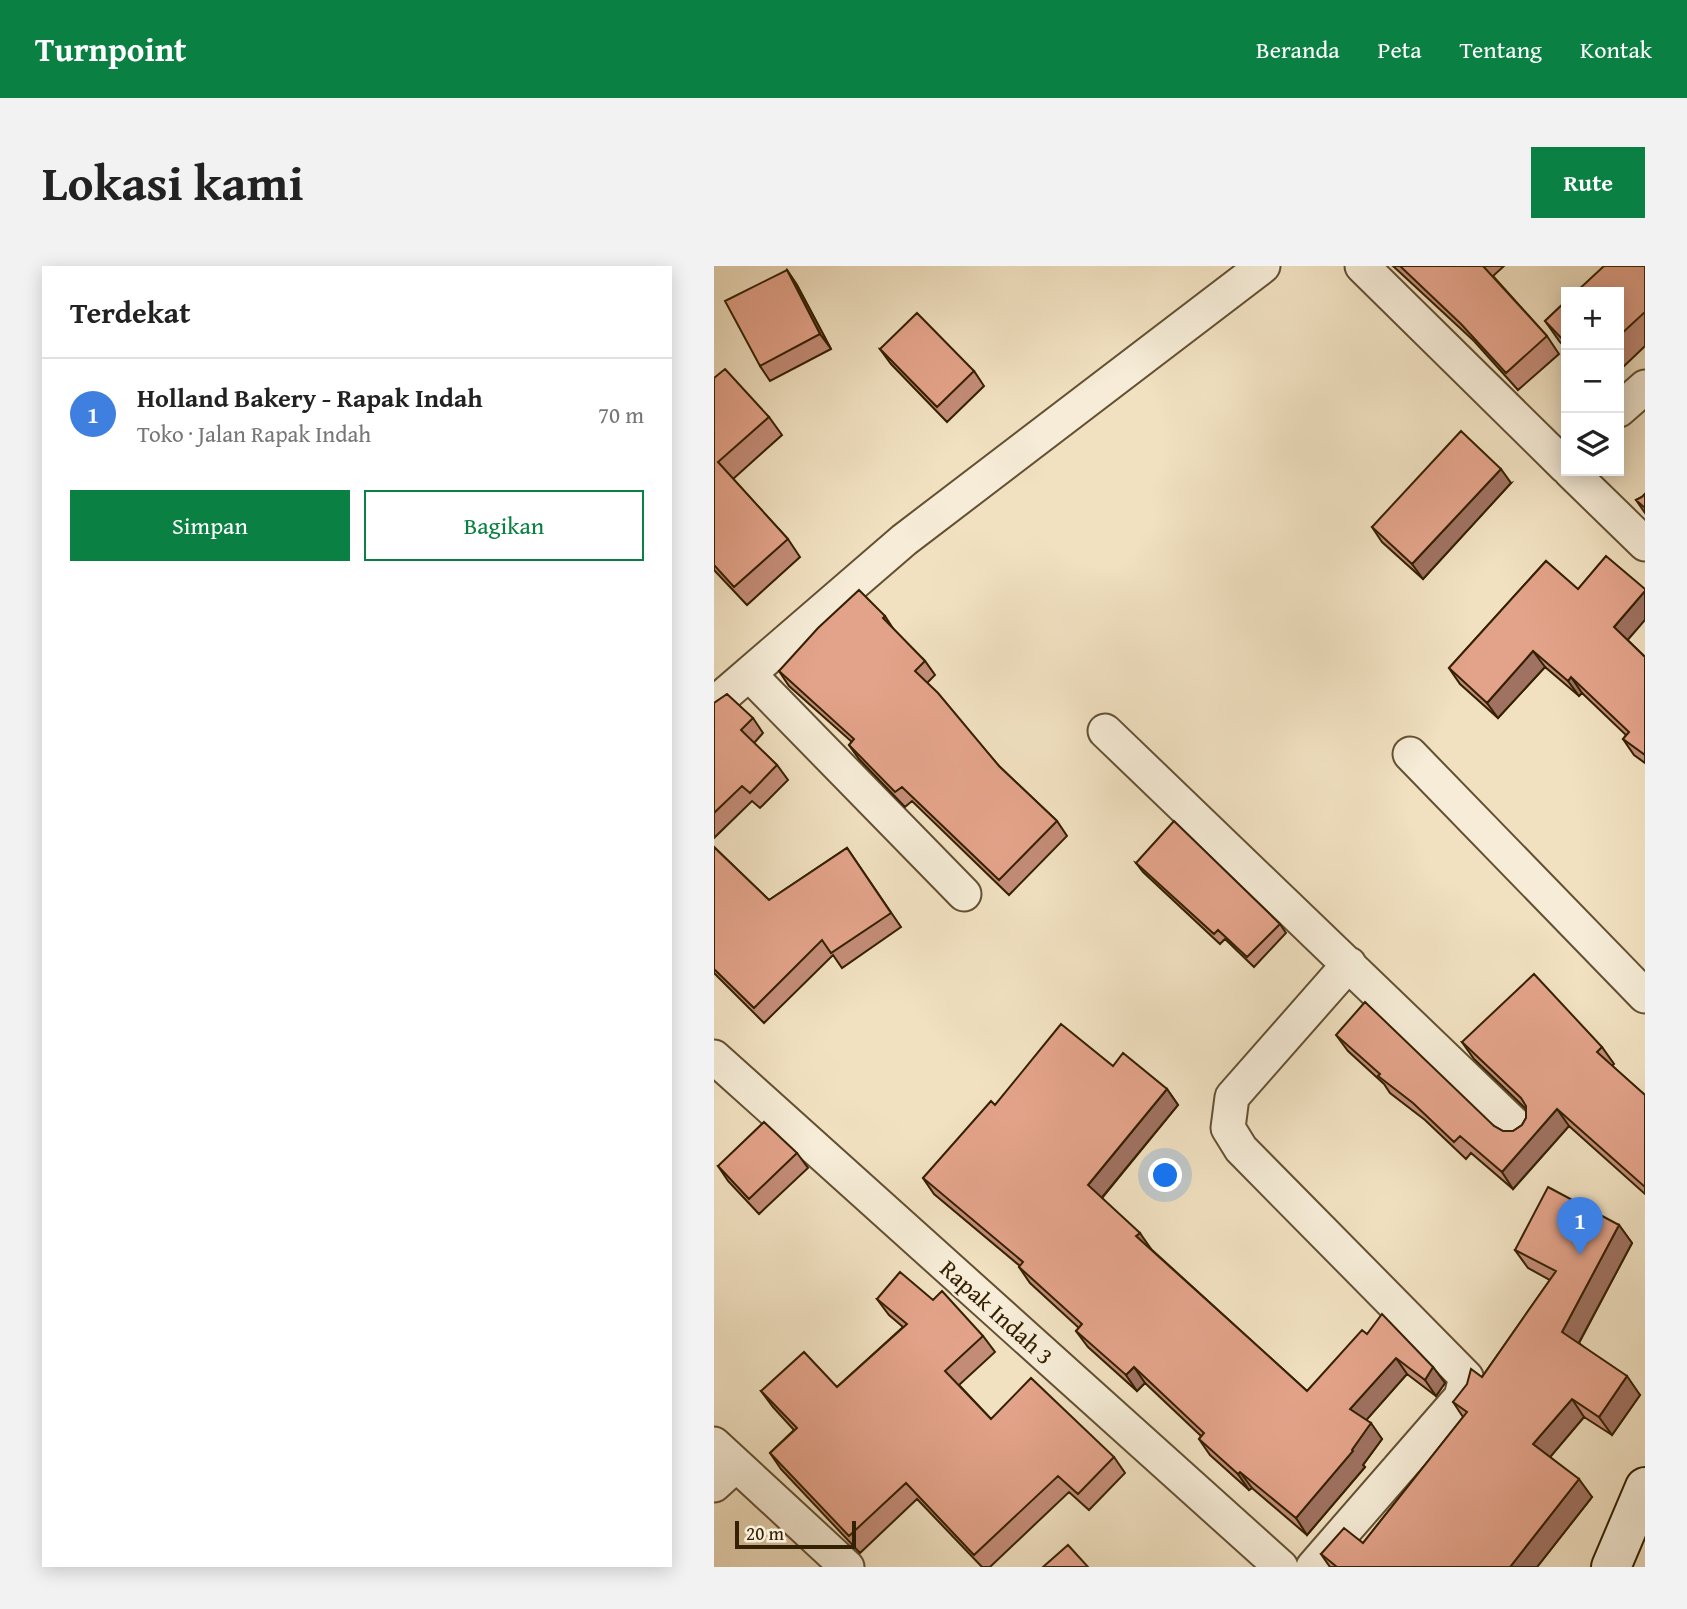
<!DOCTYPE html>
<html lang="id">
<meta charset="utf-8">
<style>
:root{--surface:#fff;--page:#f2f2f2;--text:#222;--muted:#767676;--line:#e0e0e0;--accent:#0b8043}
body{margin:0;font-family:"Gentium Book Plus",serif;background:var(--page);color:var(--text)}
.controls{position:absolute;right:21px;top:21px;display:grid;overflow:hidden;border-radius:0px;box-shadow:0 4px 18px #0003}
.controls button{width:63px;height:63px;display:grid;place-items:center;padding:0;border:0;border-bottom:2px solid var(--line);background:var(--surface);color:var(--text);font:35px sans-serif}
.scale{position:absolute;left:21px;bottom:18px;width:121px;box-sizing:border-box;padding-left:7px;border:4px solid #342002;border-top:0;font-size:19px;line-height:24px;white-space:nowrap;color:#342002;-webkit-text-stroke:5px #f6ecd7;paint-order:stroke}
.you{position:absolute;left:452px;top:910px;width:24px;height:24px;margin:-18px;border:5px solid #fff;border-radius:50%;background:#1a73e8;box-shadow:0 0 0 10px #1a73e833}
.badge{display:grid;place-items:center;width:46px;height:46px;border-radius:50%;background:var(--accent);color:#fff;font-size:23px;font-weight:700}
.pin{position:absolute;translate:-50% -58px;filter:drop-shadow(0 2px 4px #0008)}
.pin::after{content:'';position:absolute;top:37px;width:24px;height:21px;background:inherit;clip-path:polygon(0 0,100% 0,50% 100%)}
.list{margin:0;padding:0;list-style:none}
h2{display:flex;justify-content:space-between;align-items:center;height:91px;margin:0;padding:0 28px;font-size:30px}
h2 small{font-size:23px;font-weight:400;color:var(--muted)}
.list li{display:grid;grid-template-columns:46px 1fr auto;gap:21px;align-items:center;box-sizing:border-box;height:112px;padding:0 28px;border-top:2px solid var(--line)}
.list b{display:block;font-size:26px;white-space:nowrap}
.list p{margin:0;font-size:23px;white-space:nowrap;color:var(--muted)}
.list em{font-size:23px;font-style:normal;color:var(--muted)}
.actions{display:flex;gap:14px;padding:21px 28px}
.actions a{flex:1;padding:16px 0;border:2px solid var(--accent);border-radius:0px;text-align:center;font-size:24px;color:var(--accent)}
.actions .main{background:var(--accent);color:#fff}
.icon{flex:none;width:38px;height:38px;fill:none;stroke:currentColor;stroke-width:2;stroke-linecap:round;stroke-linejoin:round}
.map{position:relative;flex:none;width:931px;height:1301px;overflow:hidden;border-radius:0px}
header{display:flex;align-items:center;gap:42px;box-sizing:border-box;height:98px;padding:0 35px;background:var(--accent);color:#fff}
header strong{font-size:33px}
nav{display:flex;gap:38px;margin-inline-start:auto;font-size:24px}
.intro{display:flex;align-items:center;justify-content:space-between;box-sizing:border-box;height:168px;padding:0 42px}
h1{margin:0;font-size:49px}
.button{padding:18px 32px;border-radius:0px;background:var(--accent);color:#fff;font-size:24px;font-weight:700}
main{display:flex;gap:42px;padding:0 42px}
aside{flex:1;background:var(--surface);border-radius:0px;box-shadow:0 4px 18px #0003}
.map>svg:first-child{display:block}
</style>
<header>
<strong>Turnpoint</strong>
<nav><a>Beranda</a><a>Peta</a><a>Tentang</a><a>Kontak</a></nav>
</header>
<div class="intro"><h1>Lokasi kami</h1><a class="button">Rute</a></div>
<main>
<aside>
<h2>Terdekat<small></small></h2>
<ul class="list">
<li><span class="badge" style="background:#3f7fe0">1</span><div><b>Holland Bakery - Rapak Indah</b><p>Toko · Jalan Rapak Indah</p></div><em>70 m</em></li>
</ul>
<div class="actions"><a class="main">Simpan</a><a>Bagikan</a></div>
</aside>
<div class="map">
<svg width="931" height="1301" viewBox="0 0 931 1301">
<rect width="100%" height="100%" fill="#f1e1c1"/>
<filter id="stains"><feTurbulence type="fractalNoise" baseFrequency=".00286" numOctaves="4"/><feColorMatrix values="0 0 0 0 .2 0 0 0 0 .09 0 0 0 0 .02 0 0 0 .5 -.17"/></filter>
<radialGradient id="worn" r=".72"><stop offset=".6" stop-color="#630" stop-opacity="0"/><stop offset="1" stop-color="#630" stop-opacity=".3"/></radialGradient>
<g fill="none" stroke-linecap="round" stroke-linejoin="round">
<g stroke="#635032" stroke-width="37">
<path id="minor" d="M648,0L852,201
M905,144L931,121
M856,205L931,278
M35,408L250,628
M0,438L190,274L549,0
M391,465L805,863
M696,488L931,730
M0,791L567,1301
M0,1178L133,1301
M0,1219L22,1199
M599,1301L747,1131L752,1111L527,883L514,862L518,831L635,698"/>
</g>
<g stroke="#342002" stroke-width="42">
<path id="secondary" d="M897,1301L931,1221"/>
</g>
<use href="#minor" stroke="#f6ecd7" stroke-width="33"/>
<use href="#secondary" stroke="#f6ecd7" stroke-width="38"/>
</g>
<path fill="#c38c77" stroke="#342002" stroke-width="2" d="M679,0H790L779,10L833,70L845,88L804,124L760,75Z
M931,0V80L905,105V26Z
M73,4L83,19L117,83L56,115L46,100Z
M852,35V82L846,76L831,55Z
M166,83L260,105L270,120L233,156L177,98Z
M0,112L55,151L68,169L19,213L74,273L86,291L33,339L0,304Z
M797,217L709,313L668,276L658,261Z
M931,228V247L922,234L928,231Z
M832,295L931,391V497L920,489L909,473L912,469L868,427L865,430L831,401L784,452L746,418L735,402Z
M171,350L180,364L211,395L221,409L213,417L285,500L343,555L353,570L295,629L198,535L191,541L145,493L135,479L138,476L75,420L65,405Z
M0,437L39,452L49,467L40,477L63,499L74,514L46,542L38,535L0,572Z
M0,581L55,634L133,582L187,661L128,702L119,689L50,757L0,707Z
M422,597L566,658L572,667L540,701L511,673L506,678L429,606Z
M622,769L789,865H799L808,859L812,852V843L760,793L748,776L888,781L900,798L898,800L931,829V928L855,860L799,923L757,887L752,893L711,854L676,827L670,818L634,785Z
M399,800L453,823L464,839L388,932L437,983L593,1125L653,1068L719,1101L731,1117L722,1130L693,1108L652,1154L668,1173L649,1199L651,1201L593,1269L538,1222L535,1224L496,1189L485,1173L487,1170L431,1117L423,1125L374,1081L362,1065L365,1062L316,1017L305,1001L306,1000L220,928L209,912L281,839Z
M83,887L94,902L45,948L14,915L4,900Z
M905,959L918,977L865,1077L926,1129L898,1169L870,1151L836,1191L878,1231L823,1301H616L607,1288L649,1277L749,1151L739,1136L768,1111L836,1014L814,1002L801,984Z
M163,1033L219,1034L269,1070L281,1086L245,1119L277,1153L400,1191L411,1207L375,1244L355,1226L276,1301H268L203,1233L146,1287L67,1203L56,1187L80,1164L59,1141L47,1125L123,1121L189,1061L175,1049Z"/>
<path fill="#9f7261" stroke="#342002" stroke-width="2" d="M73,4L83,19L117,83L106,68Z
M787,203L797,217L709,313L698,298Z
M931,325V354L911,377L900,361Z
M819,385L831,401L784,452L773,437Z
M857,411L868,427L865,430L854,415Z
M453,823L464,839L385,935L374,919Z
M843,843L855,860L799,923L788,906Z
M905,959L918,977L861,1084L848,1066Z
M426,967L437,983L434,986L422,970Z
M682,1092L693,1108L648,1159L636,1143Z
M420,1101L431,1117L423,1125L412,1109Z
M719,1101L731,1117L722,1130L711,1114Z
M913,1110L926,1129L898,1169L885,1151Z
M858,1133L870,1151L832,1196L819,1178Z
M657,1157L668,1173L649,1199L651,1201L593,1269L582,1252Z
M526,1206L538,1222L535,1224L524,1208Z
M865,1213L878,1231L823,1301H796Z"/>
<path fill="#e3a38a" stroke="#342002" stroke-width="2" d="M686,0H769L833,70L792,107L747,58Z
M890,0H931V46L905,70V26H862Z
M73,4L106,68L46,100L11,35Z
M852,35V77L831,55Z
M203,47L260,105L223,141L166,83Z
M11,103L55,151L4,196L74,273L20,321L0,299V112Z
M747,165L787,203L698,298L658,261Z
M931,228V242L922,234L928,231Z
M892,290L931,323V325L900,361L931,391V489L909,473L915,466L857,411L854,415L819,385L773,437L735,402L832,295L864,323Z
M145,324L171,350L169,352L211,395L201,405L224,427L285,500L343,555L285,614L188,521L181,526L135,479L140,473L65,405L104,362Z
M13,428L39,452L27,464L63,499L36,527L28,520L0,547V437Z
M460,555L566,658L533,691L504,664L500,668L422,597Z
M0,581L55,634L133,582L177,647L117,687L108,674L40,742L0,703Z
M820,708L888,781L883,786L931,829V921L843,843L788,906L746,870L740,876L699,837L664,810L666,808L622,769L651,736L780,860L789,865H799L808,859L812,852V840L807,832L748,776Z
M347,758L399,800L409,787L453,823L374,919L426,967L422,970L593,1125L648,1064L653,1068L668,1048L719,1101L711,1114L682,1092L636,1143L657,1157L638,1184L639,1185L582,1252L526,1206L524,1208L485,1173L490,1167L420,1101L412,1109L362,1065L368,1058L305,1001L309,996L209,912L277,835L281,839Z
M50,856L83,887L35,933L4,900Z
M834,921L905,959L848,1066L913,1110L885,1151L858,1133L819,1178L865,1213L796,1301H623L607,1288L630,1262L649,1277L753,1146L739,1136L753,1118L757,1103L768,1111L842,1005L801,984Z
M186,1006L219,1034L228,1025L269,1070L231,1105L277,1153L317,1112L400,1191L364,1228L344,1210L260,1289L192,1217L135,1270L56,1187L83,1162L47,1125L90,1086L123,1121L193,1058L163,1033Z
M354,1279L374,1301H329Z"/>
<g text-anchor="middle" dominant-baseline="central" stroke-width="5" stroke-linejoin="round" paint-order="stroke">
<g font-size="24" fill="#342002" stroke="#f6ecd7">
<text transform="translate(283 1046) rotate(42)">Rapak Indah 3</text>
</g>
</g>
<rect width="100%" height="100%" filter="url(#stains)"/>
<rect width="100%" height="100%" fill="url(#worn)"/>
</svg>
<div class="controls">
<button>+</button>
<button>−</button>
<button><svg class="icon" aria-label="layers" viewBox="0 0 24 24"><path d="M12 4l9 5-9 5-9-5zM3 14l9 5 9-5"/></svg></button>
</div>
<div class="scale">20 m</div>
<div class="you"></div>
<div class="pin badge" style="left:866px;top:989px;background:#3f7fe0">1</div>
</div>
</main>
